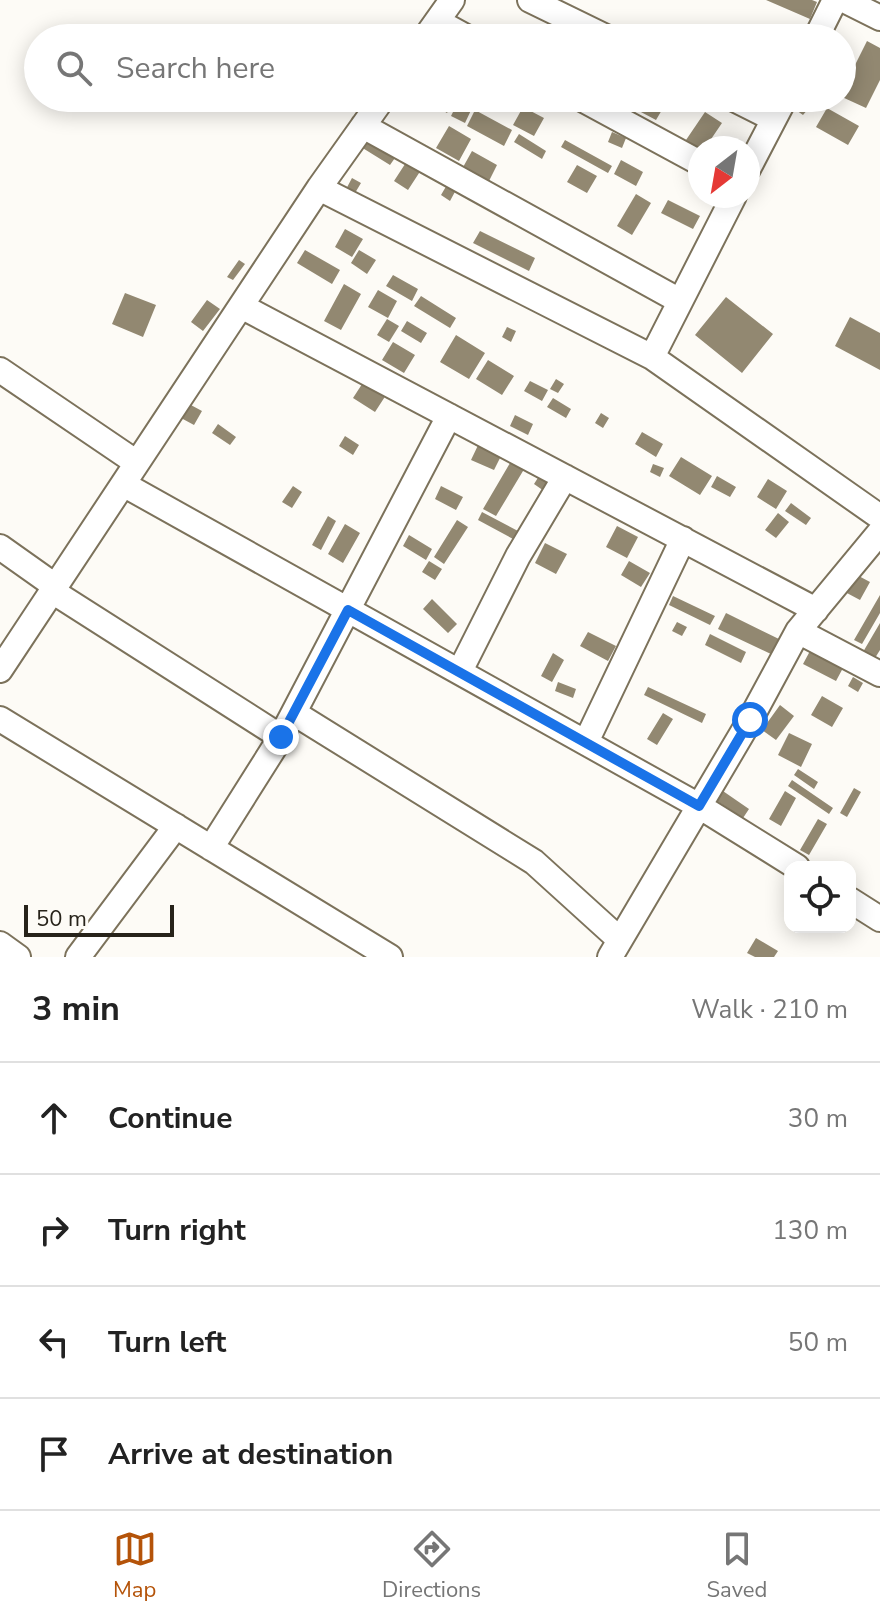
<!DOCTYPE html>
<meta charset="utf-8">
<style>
:root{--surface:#fff;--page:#f2f2f2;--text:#222;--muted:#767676;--line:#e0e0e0;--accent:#b45309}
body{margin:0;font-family:"Nunito Sans",sans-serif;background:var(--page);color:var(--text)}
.controls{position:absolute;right:24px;bottom:24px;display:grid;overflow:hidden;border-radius:16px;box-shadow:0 4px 20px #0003}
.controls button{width:72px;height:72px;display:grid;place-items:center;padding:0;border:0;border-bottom:2px solid var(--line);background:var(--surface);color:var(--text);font:40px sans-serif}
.compass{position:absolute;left:688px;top:136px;width:72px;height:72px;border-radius:50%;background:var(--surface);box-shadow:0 4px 20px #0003;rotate:211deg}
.scale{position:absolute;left:24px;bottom:20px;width:150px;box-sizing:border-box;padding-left:8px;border:4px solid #27231a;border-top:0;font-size:22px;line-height:28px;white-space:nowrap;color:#27231a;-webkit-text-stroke:6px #fdfbf6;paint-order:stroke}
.stop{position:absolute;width:24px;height:24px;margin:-18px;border:6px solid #1a73e8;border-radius:50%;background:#fff}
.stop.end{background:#1a73e8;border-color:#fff;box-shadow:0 2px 8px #0008}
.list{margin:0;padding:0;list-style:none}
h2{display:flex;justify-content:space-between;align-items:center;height:104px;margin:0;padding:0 32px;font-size:34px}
h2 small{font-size:26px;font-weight:400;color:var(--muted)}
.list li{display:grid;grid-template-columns:52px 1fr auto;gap:24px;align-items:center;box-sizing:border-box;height:112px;padding:0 32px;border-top:2px solid var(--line)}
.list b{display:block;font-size:30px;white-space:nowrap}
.list em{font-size:26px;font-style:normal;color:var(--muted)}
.icon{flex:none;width:44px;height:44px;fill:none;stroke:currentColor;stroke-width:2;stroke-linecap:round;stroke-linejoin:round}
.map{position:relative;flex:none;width:880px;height:957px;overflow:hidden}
.search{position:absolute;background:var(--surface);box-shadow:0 4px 20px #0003;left:24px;right:24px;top:24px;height:88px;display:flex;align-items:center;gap:20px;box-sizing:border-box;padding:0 28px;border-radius:44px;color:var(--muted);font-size:30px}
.sheet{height:552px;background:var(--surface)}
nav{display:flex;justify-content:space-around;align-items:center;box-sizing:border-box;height:112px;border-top:2px solid var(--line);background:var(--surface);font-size:22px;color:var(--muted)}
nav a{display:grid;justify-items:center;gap:4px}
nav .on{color:var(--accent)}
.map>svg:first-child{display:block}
</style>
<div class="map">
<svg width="880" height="957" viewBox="0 0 880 957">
<rect width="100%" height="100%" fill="#fdfbf6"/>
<path fill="#928871" d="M766,0H812L817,2L810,19Z
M751,25L772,38H752L746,34Z
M867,41L880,48V80L866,108L842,97V91Z
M422,98H446L453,102L447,113Z
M646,98H669L656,120L639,111Z
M459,100L473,106L465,123L451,116Z
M799,101L809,108L803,115L793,108Z
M523,107L544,118L534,136L513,125Z
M827,108L859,126L848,145L816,127Z
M475,110L512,130L504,146L467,126Z
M705,112L722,123L705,148L700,150L686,140Z
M449,126L471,139L459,161L436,148Z
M612,132L626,138L622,148L608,142Z
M519,134L546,151L542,159L514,142Z
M368,136L397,155L390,165L361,147Z
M565,140L612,166L608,173L561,147Z
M472,151L497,165L488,183L462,169Z
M621,160L643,172L636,186L614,174Z
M407,161L421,170L408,190L394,181Z
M577,165L597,176L587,193L567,182Z
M352,178L361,183L352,198L344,193Z
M448,183L457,188L450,201L441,195Z
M636,194L651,203L632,235L617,226Z
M668,200L700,216L693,229L661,213Z
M345,229L363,239L352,257L335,247Z
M480,231L535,258L529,271L473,243Z
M305,250L340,270L332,284L297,263Z
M359,250L376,260L367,274L351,263Z
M239,260L245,264L233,280L227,277Z
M393,275L418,289L412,301L386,286Z
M344,284L361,294L341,330L324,321Z
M378,290L397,301L388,318L368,307Z
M125,293L156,305L143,337L112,324Z
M421,296L456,318L450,328L414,306Z
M726,297L773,334L742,373L695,335Z
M207,300L220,309L203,331L191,322Z
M850,317L880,333V370L835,346Z
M387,319L399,326L389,342L377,335Z
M407,321L427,333L421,343L401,331Z
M507,327L516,331L511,342L502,337Z
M456,335L485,353L469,379L440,362Z
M393,342L415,355L404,373L382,360Z
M488,360L514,376L502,395L476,379Z
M366,378L388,392L375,412L353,398Z
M556,379L564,384L558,393L550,389Z
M530,381L548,390L542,401L524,391Z
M553,398L571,409L566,418L547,407Z
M189,404L202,411L194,425L181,418Z
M601,413L609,418L603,428L595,423Z
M515,415L533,424L528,435L510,426Z
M218,424L236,437L230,445L212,433Z
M642,432L663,444L656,457L635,444Z
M345,436L359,445L353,455L339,446Z
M481,439L504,450L494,470L471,460Z
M681,457L712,476L700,495L669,476Z
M513,458L526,466L496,516L483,509Z
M653,464L664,468L660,477L650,472Z
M541,473L551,480L544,491L534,484Z
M717,476L736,487L730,497L711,487Z
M768,479L787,491L776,509L757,497Z
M293,486L302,492L292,508L282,502Z
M441,486L463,497L456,510L435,499Z
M791,503L811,518L806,525L785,511Z
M482,512L518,531L513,539L478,520Z
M778,513L789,522L776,538L765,530Z
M328,516L336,521L321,550L312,545Z
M457,520L468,527L444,564L434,557Z
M345,524L360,533L343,563L328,554Z
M617,526L638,537L627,558L606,547Z
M409,535L432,549L426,560L403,546Z
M545,543L567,554L556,574L535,563Z
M429,561L442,569L435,580L422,572Z
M629,561L650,573L641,587L621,575Z
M855,574L870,582L860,600L845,592Z
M880,595V613L862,644L854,640Z
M673,596L715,616L710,625L669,605Z
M432,599L457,624L448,633L423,609Z
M726,613L781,640L773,655L718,629Z
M677,622L687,627L682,636L672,631Z
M880,623V650L875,658L863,652Z
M588,632L616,646L608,661L580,646Z
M710,634L746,652L741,663L705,645Z
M810,651L843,668L836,681L803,664Z
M553,653L564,660L552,682L541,676Z
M853,677L863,683L858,692L848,686Z
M558,682L576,689L573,698L555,691Z
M648,687L706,714L702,723L644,695Z
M822,696L843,708L832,727L811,715Z
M780,705L794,716L776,740L762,730Z
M663,713L673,719L657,745L647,739Z
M789,733L812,744L801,767L778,755Z
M798,769L818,782L814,789L794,775Z
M792,780L833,808L829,814L788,786Z
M854,788L861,792L847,817L840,813Z
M720,789L749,809L743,818L714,799Z
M785,791L796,798L781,826L769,819Z
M818,819L827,824L809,855L800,850Z
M756,938L778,951L774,957H755L747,953Z"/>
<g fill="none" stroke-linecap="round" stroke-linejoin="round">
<g stroke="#7c725b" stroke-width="28">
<path id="street" d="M530,0L608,38
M844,0L880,18
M437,21L468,38
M425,38L452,0
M816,38L835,0
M580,98L700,163
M732,98L774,119
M363,126L680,301
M748,169L785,98
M319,188L652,357L880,517
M241,306L816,610
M652,357L734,196
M0,370L137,463
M123,484L699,806L797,867
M0,547L55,586
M52,591L281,737
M798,631L880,674
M0,670L319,188L383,98
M460,671L518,556L565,477
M294,713L534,862L620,940
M0,719L390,957
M586,742L683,539
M211,848L281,737L449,416
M850,900L880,919
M0,944L18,957
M78,957L176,826
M610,957L750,720L798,631L880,532"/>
</g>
<use href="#street" stroke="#fff" stroke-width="24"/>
</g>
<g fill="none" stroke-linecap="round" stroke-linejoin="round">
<path stroke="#1a73e8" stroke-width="10" d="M281,737L348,610L699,806L750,720"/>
</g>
</svg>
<div class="controls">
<button><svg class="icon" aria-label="locate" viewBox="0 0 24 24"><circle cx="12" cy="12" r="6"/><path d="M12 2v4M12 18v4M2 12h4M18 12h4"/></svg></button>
</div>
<svg class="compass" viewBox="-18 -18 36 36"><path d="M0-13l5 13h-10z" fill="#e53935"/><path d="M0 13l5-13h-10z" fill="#767676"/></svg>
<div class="scale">50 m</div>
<div class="stop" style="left:750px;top:720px"></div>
<div class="stop end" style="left:281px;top:737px"></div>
<div class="search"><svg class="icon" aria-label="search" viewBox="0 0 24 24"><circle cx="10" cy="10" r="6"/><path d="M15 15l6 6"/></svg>Search here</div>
</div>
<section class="sheet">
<h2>3 min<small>Walk · 210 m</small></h2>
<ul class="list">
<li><svg class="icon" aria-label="ahead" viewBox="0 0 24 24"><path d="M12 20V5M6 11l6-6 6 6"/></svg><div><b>Continue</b></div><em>30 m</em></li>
<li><svg class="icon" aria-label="right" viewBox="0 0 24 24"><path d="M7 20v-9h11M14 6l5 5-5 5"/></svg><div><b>Turn right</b></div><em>130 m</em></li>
<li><svg class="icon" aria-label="left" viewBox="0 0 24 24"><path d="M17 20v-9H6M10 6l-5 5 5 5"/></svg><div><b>Turn left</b></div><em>50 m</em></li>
<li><svg class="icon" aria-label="arrive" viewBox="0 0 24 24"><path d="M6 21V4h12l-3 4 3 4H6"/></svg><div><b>Arrive at destination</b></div></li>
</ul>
</section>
<nav>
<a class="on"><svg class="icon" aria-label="map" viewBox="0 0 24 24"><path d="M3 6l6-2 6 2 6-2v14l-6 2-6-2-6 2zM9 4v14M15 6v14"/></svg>Map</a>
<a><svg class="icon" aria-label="directions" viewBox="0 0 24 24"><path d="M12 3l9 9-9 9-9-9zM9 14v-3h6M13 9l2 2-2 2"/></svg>Directions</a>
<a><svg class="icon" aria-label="saved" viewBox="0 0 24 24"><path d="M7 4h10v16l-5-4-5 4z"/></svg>Saved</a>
</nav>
